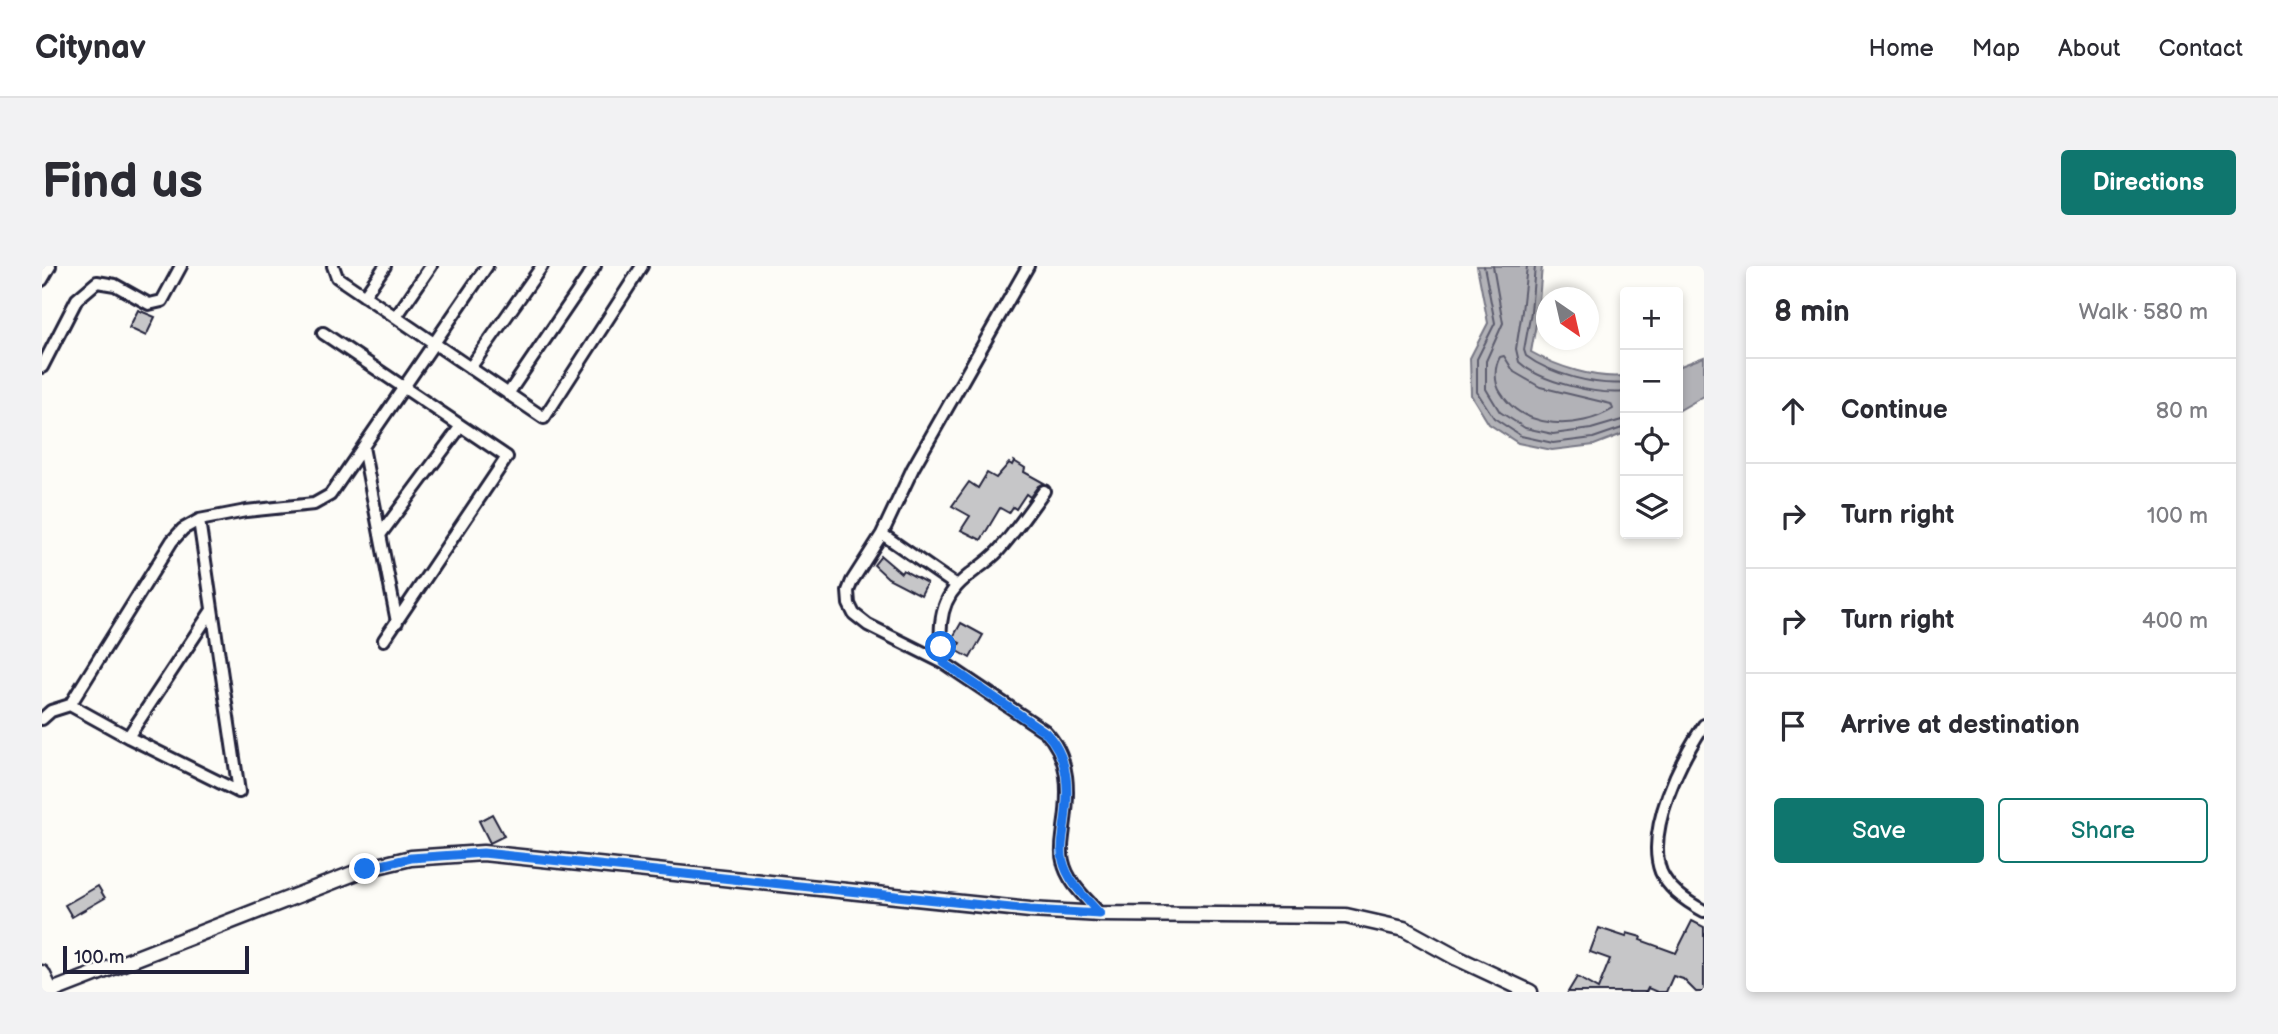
<!DOCTYPE html>
<meta charset="utf-8">
<style>
:root{--surface:#fff;--page:#f2f2f3;--text:#2b2b33;--muted:#7c7c81;--line:#e1e1e2;--accent:#0f766e}
body{margin:0;font-family:"Balsamiq Sans",sans-serif;background:var(--page);color:var(--text)}
.controls{position:absolute;right:21px;top:21px;display:grid;overflow:hidden;border-radius:7px;box-shadow:0 4px 10px #0003}
.controls button{width:63px;height:63px;display:grid;place-items:center;padding:0;border:0;border-bottom:2px solid var(--line);background:var(--surface);color:var(--text);font:35px sans-serif}
.compass{position:absolute;left:1494px;top:21px;width:63px;height:63px;border-radius:50%;background:var(--surface);box-shadow:0 4px 10px #0003;rotate:146deg}
.scale{position:absolute;left:21px;bottom:18px;width:186px;box-sizing:border-box;padding-left:7px;border:4px solid #22223b;border-top:0;font-size:19px;line-height:24px;white-space:nowrap;color:#22223b;-webkit-text-stroke:5px #fdfcf7;paint-order:stroke}
.stop{position:absolute;width:21px;height:21px;margin:-16px;border:5px solid #1a73e8;border-radius:50%;background:#fff}
.stop.end{background:#1a73e8;border-color:#fff;box-shadow:0 2px 7px #0008}
.list{margin:0;padding:0;list-style:none}
h2{display:flex;justify-content:space-between;align-items:center;height:91px;margin:0;padding:0 28px;font-size:30px}
h2 small{font-size:23px;font-weight:400;color:var(--muted)}
.list li{display:grid;grid-template-columns:46px 1fr auto;gap:21px;align-items:center;box-sizing:border-box;height:105px;padding:0 28px;border-top:2px solid var(--line)}
.list b{display:block;font-size:26px;white-space:nowrap}
.list em{font-size:23px;font-style:normal;color:var(--muted)}
.actions{display:flex;gap:14px;padding:21px 28px}
.actions a{flex:1;padding:16px 0;border:2px solid var(--accent);border-radius:7px;text-align:center;font-size:24px;color:var(--accent)}
.actions .main{background:var(--accent);color:#fff}
.icon{flex:none;width:38px;height:38px;fill:none;stroke:currentColor;stroke-width:2;stroke-linecap:round;stroke-linejoin:round}
.map{position:relative;flex:none;width:1662px;height:726px;overflow:hidden;border-radius:7px}
header{display:flex;align-items:center;gap:42px;box-sizing:border-box;height:98px;padding:0 35px;background:var(--surface);border-bottom:2px solid var(--line)}
header strong{font-size:33px}
nav{display:flex;gap:38px;margin-inline-start:auto;font-size:24px}
.intro{display:flex;align-items:center;justify-content:space-between;box-sizing:border-box;height:168px;padding:0 42px}
h1{margin:0;font-size:49px}
.button{padding:18px 32px;border-radius:7px;background:var(--accent);color:#fff;font-size:24px;font-weight:700}
main{display:flex;gap:42px;padding:0 42px}
aside{flex:1;background:var(--surface);border-radius:7px;box-shadow:0 4px 10px #0003}
.map>svg:first-child{display:block}
</style>
<header>
<strong>Citynav</strong>
<nav><a>Home</a><a>Map</a><a>About</a><a>Contact</a></nav>
</header>
<div class="intro"><h1>Find us</h1><a class="button">Directions</a></div>
<main>
<div class="map">
<svg width="1662" height="726" viewBox="0 0 1662 726">
<rect width="100%" height="100%" fill="#fdfcf7"/>
<filter id="ink" filterUnits="userSpaceOnUse"><feTurbulence type="fractalNoise" baseFrequency=".0143" numOctaves="2"/><feDisplacementMap in="SourceGraphic" scale="14" xChannelSelector="R" yChannelSelector="G"/><feConvolveMatrix kernelMatrix="1 2 1 2 8 2 1 2 1" color-interpolation-filters="sRGB"/></filter>
<g filter="url(#ink)">
<path fill="#b2b2b7" stroke="#787885" stroke-width="2" d="M1435,0H1500L1496,47L1489,86C1516,101 1552,113 1583,110V167L1552,179L1510,184L1476,177L1447,158L1429,129L1428,92L1446,57Z
M1662,91V130L1636,145V101Z"/>
<g fill="none" stroke-linecap="round" stroke-linejoin="round">
<path stroke="#5c5c6d" stroke-width="2" d="M1442,0L1453,57L1435,93V126L1452,152L1479,170L1511,177L1551,172L1583,161
M1451,0L1461,57L1444,95V123L1458,146L1483,162L1511,168L1549,163L1583,153
M1485,0L1480,45L1474,83L1477,96C1498,116 1554,129 1583,126
M1493,0L1489,46L1482,84L1484,90C1508,108 1554,120 1583,117
M1462,90L1472,106L1498,121L1569,138L1571,143C1537,164 1482,164 1459,127C1452,117 1452,101 1458,91Z"/>
</g>
<path fill="#c6c6c8" stroke="#22223b" stroke-width="2" d="M96,44L113,51L104,70L87,62Z
M972,195L983,202L982,206L1002,217L996,220L988,231L984,228L974,243L971,241L967,247L958,242L939,274L919,264L928,250L910,240L927,216L936,222L945,207L954,212L967,197L970,199Z
M839,290L859,307L861,304L885,317L879,329L846,312L832,299Z
M919,357L941,369L928,392L914,384L918,377L910,373Z
M450,548L462,570L448,577L437,555Z
M56,620L63,632L30,651L23,639Z
M1650,655L1662,661V726H1654L1641,713L1631,710L1624,726H1615L1606,722L1604,726H1526L1535,711L1556,723L1568,693L1548,686L1557,662L1584,671L1585,667L1599,671L1598,674L1634,687Z"/>
<g fill="none" stroke-linecap="round" stroke-linejoin="round">
<g stroke="#22223b" stroke-width="16">
<path id="street" d="M291,0L295,11L302,16L502,152L600,0
M986,0L871,202L840,268L810,315L806,325L807,338L812,348L826,359L902,397L1003,465C1029,492 1027,528 1022,562C1021,573 1018,584 1021,595C1025,616 1044,632 1058,648
M0,14L8,0
M322,30L343,0
M354,51L389,0
M281,67L465,191L342,374
M0,101L35,33L55,16L73,19L107,38L120,35L139,0
M428,102L500,0
M466,128L553,0
M321,181L355,356
M157,254L197,526
M840,268L915,320
M338,269L419,160
M902,397C897,371 895,341 915,320C927,307 944,298 956,285C973,266 987,245 1002,225
M28,439L86,471L197,526
M0,453L9,445L28,439L130,275L141,263L157,254L204,245L272,238L288,229L445,0
M1662,459C1639,493 1603,565 1619,606C1627,624 1645,636 1662,645
M86,471L170,344"/>
</g>
<g stroke="#22223b" stroke-width="19">
<path id="secondary" d="M0,707L9,726
M7,726L323,603L369,592L441,587L988,644L1058,648L1304,650L1362,663L1415,692L1488,726"/>
</g>
<use href="#street" stroke="#fdfcf7" stroke-width="10"/>
<use href="#secondary" stroke="#fdfcf7" stroke-width="14"/>
</g>
</g>
<g fill="none" stroke-linecap="round" stroke-linejoin="round" filter="url(#ink)">
<path stroke="#1a73e8" stroke-width="9" d="M323,603L369,592L441,587L988,644L1058,648C1044,632 1026,616 1021,595C1018,584 1021,573 1022,562C1027,528 1029,492 1003,466L902,397L899,381"/>
</g>
</svg>
<div class="controls">
<button>+</button>
<button>−</button>
<button><svg class="icon" aria-label="locate" viewBox="0 0 24 24"><circle cx="12" cy="12" r="6"/><path d="M12 2v4M12 18v4M2 12h4M18 12h4"/></svg></button>
<button><svg class="icon" aria-label="layers" viewBox="0 0 24 24"><path d="M12 4l9 5-9 5-9-5zM3 14l9 5 9-5"/></svg></button>
</div>
<svg class="compass" viewBox="-18 -18 36 36"><path d="M0-13l5 13h-10z" fill="#e53935"/><path d="M0 13l5-13h-10z" fill="#7c7c81"/></svg>
<div class="scale">100 m</div>
<div class="stop" style="left:899px;top:381px"></div>
<div class="stop end" style="left:323px;top:603px"></div>
</div>
<aside>
<h2>8 min<small>Walk · 580 m</small></h2>
<ul class="list">
<li><svg class="icon" aria-label="ahead" viewBox="0 0 24 24"><path d="M12 20V5M6 11l6-6 6 6"/></svg><div><b>Continue</b></div><em>80 m</em></li>
<li><svg class="icon" aria-label="right" viewBox="0 0 24 24"><path d="M7 20v-9h11M14 6l5 5-5 5"/></svg><div><b>Turn right</b></div><em>100 m</em></li>
<li><svg class="icon" aria-label="right" viewBox="0 0 24 24"><path d="M7 20v-9h11M14 6l5 5-5 5"/></svg><div><b>Turn right</b></div><em>400 m</em></li>
<li><svg class="icon" aria-label="arrive" viewBox="0 0 24 24"><path d="M6 21V4h12l-3 4 3 4H6"/></svg><div><b>Arrive at destination</b></div></li>
</ul>
<div class="actions"><a class="main">Save</a><a>Share</a></div>
</aside>
</main>
